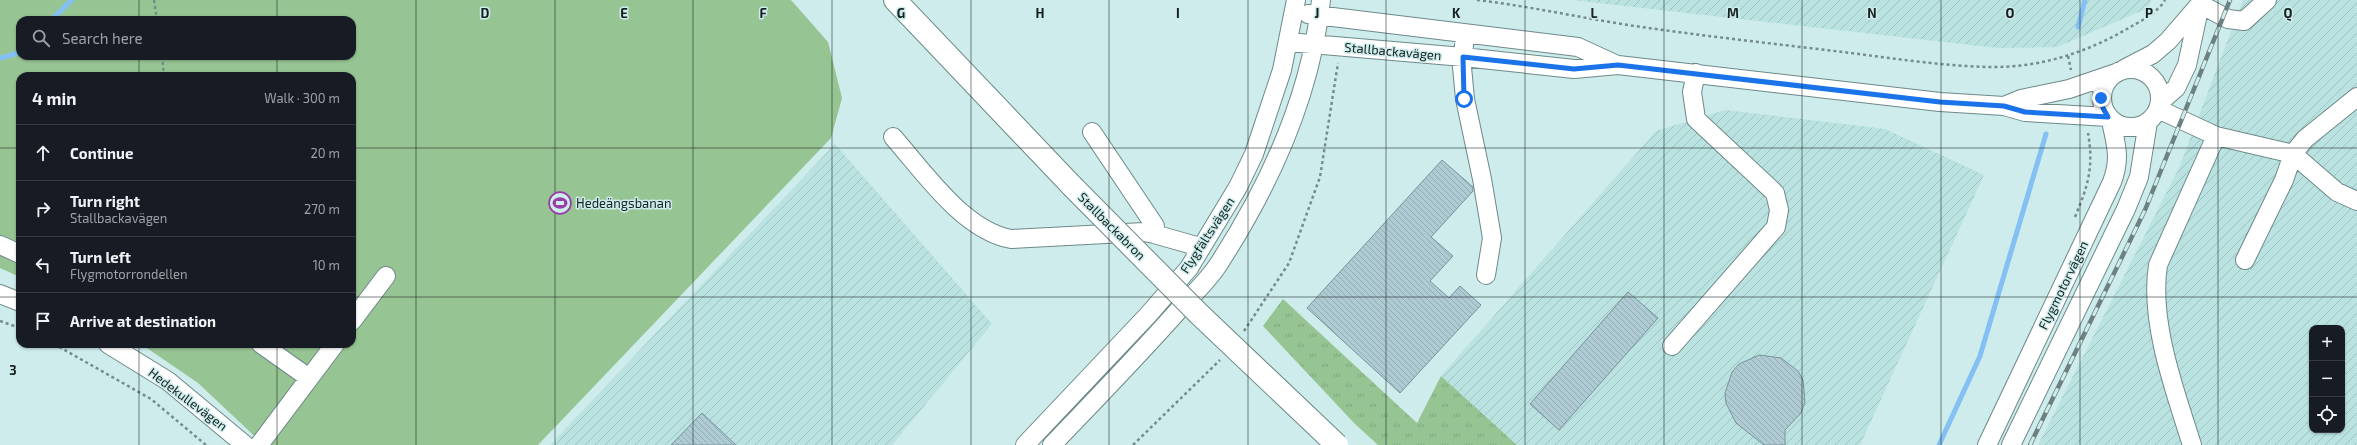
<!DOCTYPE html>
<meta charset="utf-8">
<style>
:root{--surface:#171b24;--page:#242831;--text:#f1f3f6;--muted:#9ea1a6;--line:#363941}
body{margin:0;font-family:"Exo 2",sans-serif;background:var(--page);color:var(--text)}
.controls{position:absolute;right:12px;bottom:12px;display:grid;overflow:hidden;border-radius:8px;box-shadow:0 1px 3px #0004}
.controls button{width:36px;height:36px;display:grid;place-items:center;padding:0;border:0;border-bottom:1px solid var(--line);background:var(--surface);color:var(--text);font:20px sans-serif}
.stop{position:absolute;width:12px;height:12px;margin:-9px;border:3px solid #1a73e8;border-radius:50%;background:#fff}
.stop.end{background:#1a73e8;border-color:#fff;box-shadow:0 1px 4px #0008}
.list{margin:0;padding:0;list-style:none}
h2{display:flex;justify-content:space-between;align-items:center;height:52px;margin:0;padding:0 16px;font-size:17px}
h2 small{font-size:13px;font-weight:400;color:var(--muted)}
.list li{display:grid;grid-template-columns:26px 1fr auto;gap:12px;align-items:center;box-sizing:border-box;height:56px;padding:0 16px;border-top:1px solid var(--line)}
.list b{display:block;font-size:15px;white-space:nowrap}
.list p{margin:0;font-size:13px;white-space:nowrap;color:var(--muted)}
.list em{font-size:13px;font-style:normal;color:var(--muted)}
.icon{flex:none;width:22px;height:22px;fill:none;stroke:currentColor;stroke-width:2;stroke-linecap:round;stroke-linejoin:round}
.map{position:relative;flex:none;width:2357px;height:445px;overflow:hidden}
.search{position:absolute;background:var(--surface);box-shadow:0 1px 3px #0004;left:16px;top:16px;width:340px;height:44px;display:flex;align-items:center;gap:10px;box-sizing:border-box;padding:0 14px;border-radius:12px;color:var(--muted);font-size:15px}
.panel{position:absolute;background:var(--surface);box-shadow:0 1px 3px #0004;left:16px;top:72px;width:340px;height:276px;border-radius:12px}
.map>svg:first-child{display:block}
</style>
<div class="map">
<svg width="2357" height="445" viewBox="0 0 2357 445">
<defs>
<pattern id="industrial-furrows" width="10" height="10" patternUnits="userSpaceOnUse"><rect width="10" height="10" fill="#b9e2e0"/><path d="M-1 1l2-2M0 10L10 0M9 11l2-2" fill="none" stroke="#9ec2c0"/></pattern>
<pattern id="grass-tufts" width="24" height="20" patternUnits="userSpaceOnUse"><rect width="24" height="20" fill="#97c493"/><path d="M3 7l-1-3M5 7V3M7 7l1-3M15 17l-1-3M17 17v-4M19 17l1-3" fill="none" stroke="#81a87e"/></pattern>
<pattern id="building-back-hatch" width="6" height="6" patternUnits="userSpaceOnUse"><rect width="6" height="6" fill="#aecad3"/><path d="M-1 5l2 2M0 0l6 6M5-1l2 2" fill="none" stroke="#95adb5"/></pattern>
</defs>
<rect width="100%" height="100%" fill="#cdeceb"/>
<path fill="url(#industrial-furrows)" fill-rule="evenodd" d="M1572,0H2152L2146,9L2057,47L1998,48Z
M2243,0H2357V445H2038L2179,168ZM2312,328H2342V430H2312Z
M1725,110L1885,129L1984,175L1860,445H1517L1441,376L1656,131Z
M835,144L992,324L892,445H550Z"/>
<path fill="url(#grass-tufts)" d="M1283,299L1417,423L1441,376L1517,445H1378L1355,424L1263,326Z"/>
<path fill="#97c493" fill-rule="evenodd" d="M0,0H791L828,42L842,98L831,138L538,445H264L198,383L141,344H352V76H20V277L0,268ZM20,20H352V56H20Z"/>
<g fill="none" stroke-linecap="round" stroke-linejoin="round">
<path stroke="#84c0f3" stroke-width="5" d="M51,20L72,0
M2078,27L2085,0
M0,58L15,54L20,50
M1939,445L1980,356L2046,134"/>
</g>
<path fill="url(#building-back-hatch)" stroke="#78939b" d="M1442,160L1473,187V191L1431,237L1453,256L1430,281L1449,298L1460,286L1481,305L1400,393L1307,308Z
M1628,292L1658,318L1559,430L1530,404Z
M1759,355L1781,358L1798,371L1803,380L1805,402L1801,413L1785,430V445H1764L1736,423L1726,403L1725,393L1732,372L1739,364Z
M702,413L736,445H671Z"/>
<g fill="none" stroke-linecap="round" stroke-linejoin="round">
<g stroke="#6d8989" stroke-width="20">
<path id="minor" d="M2200,4L2228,19L2244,21L2267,0
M1308,14L1578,47L1617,65
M1288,42L1463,57L1574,69L1618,65L1940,102L2004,106L2025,112L2108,117
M1464,45L1462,67L1465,99L1482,179L1492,238L1486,275
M2102 98a29 29 0 1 1 58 0a29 29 0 1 1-58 0Z
M2124,69L2153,54L2168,41L2200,4
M2160,102L2176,88L2187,65L2201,0
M2004,106L2021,99L2069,89L2116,73
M2158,109L2216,136L2293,154L2337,192L2357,201
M1092,132L1155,226L1154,234L1200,247
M893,137C924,172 963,230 1011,239L1144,232L1154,234
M0,245L20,254
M2245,260L2284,180L2293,154L2305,139L2357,97
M0,294L20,302
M352,321L386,276
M108,344L168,381L245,445
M261,344L309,378
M1672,346L1776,227L1779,210L1775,193L1696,119L1692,92L1696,73
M259,445L335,344
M1025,445L1148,315L1189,268L1238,187L1254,154L1282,70L1296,0
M1052,445C1094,401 1136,358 1176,313C1190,297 1207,282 1218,265C1270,185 1311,96 1321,0
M1987,445L2112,182C2121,158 2116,145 2111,121
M2011,445L2126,209L2139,177L2148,122
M2192,445C2175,391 2149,322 2158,265L2216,136"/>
</g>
<g stroke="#6d8989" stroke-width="24">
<path id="highway" d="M895,0L1072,186"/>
</g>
<path stroke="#768c8b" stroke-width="2.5" stroke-dasharray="3 3" stroke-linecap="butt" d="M154,0L157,20
M1477,0C1528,6 1577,17 1628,25C1702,36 1777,44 1851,53C1897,59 1944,66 1990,67C2040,68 2089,52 2132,26C2143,20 2158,12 2165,0
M162,56L164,76
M2068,56L2071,70
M2075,217C2088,186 2094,167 2088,133
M0,321L20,328
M1244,331L1289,263L1320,177L1338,63
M54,344L151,399L206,445
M1133,445L1220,360"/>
<use href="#minor" stroke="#fff" stroke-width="18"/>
<use href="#highway" stroke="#fff" stroke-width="22"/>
<g stroke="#6c8180" stroke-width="4.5">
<path id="rail" d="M2030,445L2145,210L2230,0"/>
</g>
<use href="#rail" stroke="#cdeceb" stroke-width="3" stroke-dasharray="9" stroke-linecap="butt"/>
<g stroke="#6d8989" stroke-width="24" stroke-linecap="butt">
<path id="highway-bridge" d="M1072,186L1199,314L1337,445"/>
</g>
<use href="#highway-bridge" stroke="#fff" stroke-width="22"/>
</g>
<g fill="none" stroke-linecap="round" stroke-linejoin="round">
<path stroke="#1a73e8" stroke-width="5" d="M1464,99L1463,57L1574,69L1618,65L1940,102L2004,106L2025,112L2108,117L2103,108L2101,98"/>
</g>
<path fill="none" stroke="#152120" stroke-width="1" stroke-opacity="0.55" d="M139,0V20M277,0V20M416,0V445M555,0V445M693,0V445M832,0V445M971,0V445M1109,0V445M1248,0V445M1386,0V445M1525,0V445M1664,0V445M1802,0V445M1941,0V445M2080,0V445M2218,0V445M139,56V76M277,56V76M0,148H20M352,148H2357M0,297H20M352,297H2357M139,344V445M277,344V445"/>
<defs>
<g id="stadium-ring" transform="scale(1.15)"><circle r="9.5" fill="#cdeceb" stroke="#993da7" stroke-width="1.5"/><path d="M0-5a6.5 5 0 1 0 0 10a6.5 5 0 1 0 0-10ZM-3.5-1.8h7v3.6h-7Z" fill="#993da7"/></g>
</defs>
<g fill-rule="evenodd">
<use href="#stadium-ring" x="560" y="203"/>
</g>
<g text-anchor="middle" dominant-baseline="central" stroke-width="3" stroke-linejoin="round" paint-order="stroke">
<g font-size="13" fill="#152120" stroke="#cdeceb">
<text transform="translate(1393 51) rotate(5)">Stallbackavägen</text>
<text transform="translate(1112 226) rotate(45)">Stallbackabron</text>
<text transform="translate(1207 235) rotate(-57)">Flygfältsvägen</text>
<text transform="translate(2063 285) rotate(-64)">Flygmotorvägen</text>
<text transform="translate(188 399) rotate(37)">Hedekullevägen</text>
</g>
<g font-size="13" fill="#152120" stroke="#cdeceb" text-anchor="start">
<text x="576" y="203">Hedeängsbanan</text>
</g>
</g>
<g font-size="13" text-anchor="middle" font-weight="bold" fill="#152120" stroke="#cdeceb" stroke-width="3" stroke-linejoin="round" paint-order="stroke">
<text x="485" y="18">D</text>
<text x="624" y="18">E</text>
<text x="763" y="18">F</text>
<text x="901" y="18">G</text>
<text x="1040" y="18">H</text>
<text x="1178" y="18">I</text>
<text x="1317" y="18">J</text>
<text x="1456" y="18">K</text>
<text x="1594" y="18">L</text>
<text x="1733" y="18">M</text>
<text x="1872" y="18">N</text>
<text x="2010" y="18">O</text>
<text x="2149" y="18">P</text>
<text x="2288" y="18">Q</text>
<text x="13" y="375">3</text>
</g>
</svg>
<div class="controls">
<button>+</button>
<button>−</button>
<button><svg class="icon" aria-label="locate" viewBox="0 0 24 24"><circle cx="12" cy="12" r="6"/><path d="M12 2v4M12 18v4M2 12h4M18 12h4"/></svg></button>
</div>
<div class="stop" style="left:1464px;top:99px"></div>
<div class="stop end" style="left:2101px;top:98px"></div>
<div class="search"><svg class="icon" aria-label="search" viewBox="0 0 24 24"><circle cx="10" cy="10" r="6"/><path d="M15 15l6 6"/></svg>Search here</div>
<section class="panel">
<h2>4 min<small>Walk · 300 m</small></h2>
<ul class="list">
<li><svg class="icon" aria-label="ahead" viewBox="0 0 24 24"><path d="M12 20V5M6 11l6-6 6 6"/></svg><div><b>Continue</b></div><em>20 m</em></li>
<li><svg class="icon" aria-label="right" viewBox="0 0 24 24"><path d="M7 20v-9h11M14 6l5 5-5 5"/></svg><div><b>Turn right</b><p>Stallbackavägen</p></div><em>270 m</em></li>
<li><svg class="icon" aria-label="left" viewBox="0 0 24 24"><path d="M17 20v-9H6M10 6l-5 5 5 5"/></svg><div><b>Turn left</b><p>Flygmotorrondellen</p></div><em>10 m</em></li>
<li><svg class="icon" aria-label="arrive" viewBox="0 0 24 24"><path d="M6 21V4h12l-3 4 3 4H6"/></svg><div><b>Arrive at destination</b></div></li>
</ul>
</section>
</div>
